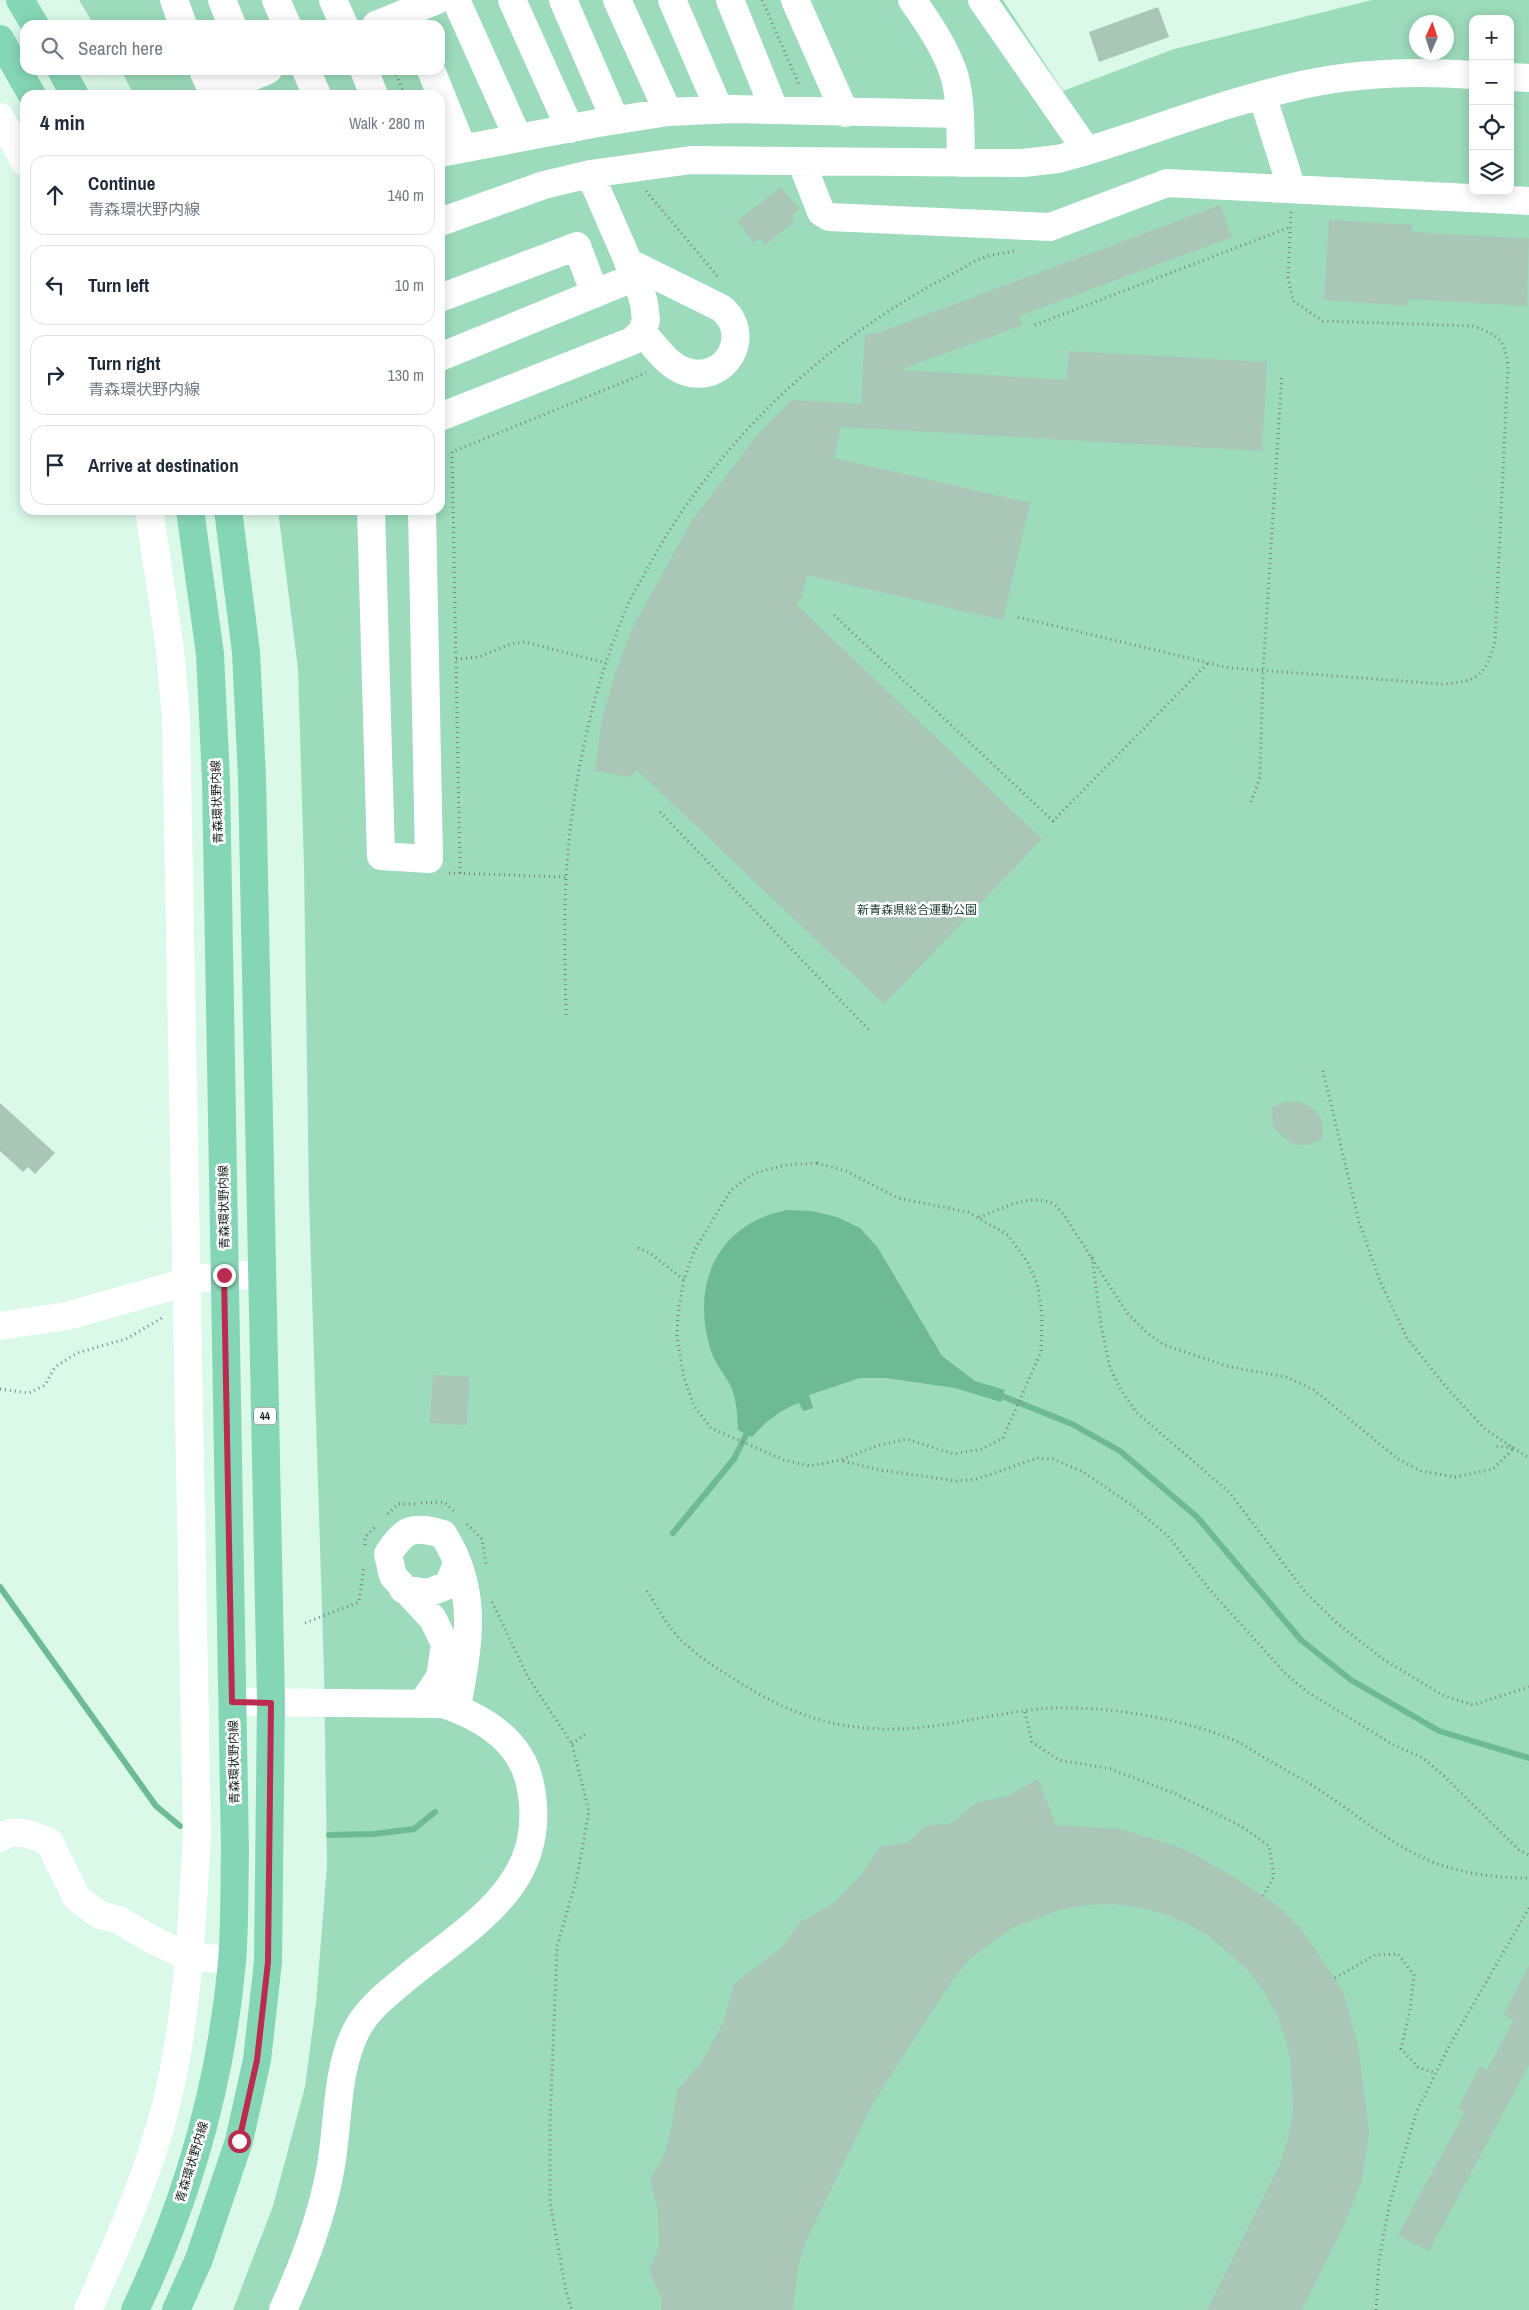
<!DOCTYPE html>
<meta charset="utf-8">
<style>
:root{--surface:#fff;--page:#f2f2f3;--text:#1f2937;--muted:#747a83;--line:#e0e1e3}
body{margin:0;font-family:"Archivo Narrow","Noto Sans JP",sans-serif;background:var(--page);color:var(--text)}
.controls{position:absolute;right:15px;top:15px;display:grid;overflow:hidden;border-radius:10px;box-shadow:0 2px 12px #0003}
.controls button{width:45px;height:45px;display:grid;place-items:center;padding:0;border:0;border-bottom:1px solid var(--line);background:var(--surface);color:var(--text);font:25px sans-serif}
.compass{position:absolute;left:1409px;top:15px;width:45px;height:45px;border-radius:50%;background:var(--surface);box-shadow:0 2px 12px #0003;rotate:3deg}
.stop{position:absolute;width:15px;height:15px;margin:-11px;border:4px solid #bb2b4f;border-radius:50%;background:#fff}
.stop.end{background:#bb2b4f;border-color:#fff;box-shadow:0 1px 5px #0008}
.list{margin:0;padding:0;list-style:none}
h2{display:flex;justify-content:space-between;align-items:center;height:65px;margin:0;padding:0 20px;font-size:21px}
h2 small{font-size:16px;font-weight:400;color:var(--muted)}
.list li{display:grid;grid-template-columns:32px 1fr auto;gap:15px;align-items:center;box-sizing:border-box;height:80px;margin:0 10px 10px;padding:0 10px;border:1px solid var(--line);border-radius:15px}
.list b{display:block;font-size:19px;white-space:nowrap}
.list p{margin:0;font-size:16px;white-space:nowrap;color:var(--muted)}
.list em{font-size:16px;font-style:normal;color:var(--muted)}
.icon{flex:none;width:28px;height:28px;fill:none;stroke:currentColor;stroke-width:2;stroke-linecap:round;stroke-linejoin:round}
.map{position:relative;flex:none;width:1529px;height:2310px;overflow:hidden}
.search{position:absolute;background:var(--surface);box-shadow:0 2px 12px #0003;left:20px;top:20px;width:425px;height:55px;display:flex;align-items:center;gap:12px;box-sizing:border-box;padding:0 18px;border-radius:15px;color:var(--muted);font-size:19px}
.panel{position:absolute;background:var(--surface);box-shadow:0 2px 12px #0003;left:20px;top:90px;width:425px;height:425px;border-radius:15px}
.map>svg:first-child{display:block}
</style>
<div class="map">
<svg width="1529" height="2310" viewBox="0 0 1529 2310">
<rect width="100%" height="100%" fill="#daf9e8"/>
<path fill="#9cdbbb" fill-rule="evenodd" d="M79,0H1003L1063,91L1174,49L1372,0H1529V2310H233L273,2206L305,2087L316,2003L327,1866L324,1672L309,1199L304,867L298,669L278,510H440V95H134L121,70H440V25H94ZM1473,19H1510V191H1473ZM1416,22H1446V52H1416Z"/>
<path fill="#6eba95" d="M787,1210L811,1211L837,1217L860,1228L878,1248L942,1356L975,1381L1005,1390L1001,1402L955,1388L886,1378H860L809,1395L813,1408L803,1411L799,1403C780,1410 765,1422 752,1437L738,1430C737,1414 737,1399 730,1385C724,1374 715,1363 711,1351C694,1299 707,1242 761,1218C769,1214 779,1212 787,1210Z"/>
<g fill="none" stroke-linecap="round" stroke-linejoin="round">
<path stroke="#6eba95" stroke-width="6" d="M997,1394L1072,1424L1120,1451L1197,1517L1301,1640L1351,1680L1439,1731L1529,1758
M673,1533L734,1459L750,1427
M0,1587L156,1806L180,1826
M329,1835L374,1834L414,1829L435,1812"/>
</g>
<path fill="#a9c6b6" d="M1158,7L1169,37L1099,62L1089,32Z
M781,187L799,209L792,216L795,221L765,245L760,238L754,243L737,221Z
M1220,205L1232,237L1019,316L1023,325L900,370L1067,380L1069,351L1267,362L1262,451L841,427L834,458L1030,503L1003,620L807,575L802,597L796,604L1042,839L884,1004L637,770L630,777L595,771L602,719L616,671L632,629L691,522L758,434L792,400L861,404L865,334H875Z
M1329,220L1413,225L1412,232L1529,239L1527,306L1408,299V306L1324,300Z
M1285,1102H1298L1310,1106L1320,1116L1323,1127L1322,1139L1311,1144L1299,1145L1289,1142L1280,1134L1273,1126L1272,1107Z
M0,1103L55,1153L35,1174L28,1167L23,1172L0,1151Z
M433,1375L469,1377L467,1425L430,1423Z
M1038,1779L1056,1825L1119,1829L1157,1840L1189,1851L1250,1887L1277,1905L1302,1930L1343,1991L1358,2046L1369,2133L1362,2180L1344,2225L1302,2310H1207L1280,2164L1288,2139L1293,2113L1291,2062L1285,2037L1276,2013L1263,1990L1248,1970L1209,1936L1186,1923L1162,1913L1137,1907L1111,1904L1085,1905L1060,1910L1012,1928L970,1959L953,1979L873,2103L806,2241L798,2266L793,2310H661L662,2300L649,2271L659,2246L658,2209L650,2181L665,2153L672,2125L677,2090L701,2063L724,2021L734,1984L782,1947L800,1922L834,1903L862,1874L880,1847L907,1843L925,1826L952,1823L976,1803L1009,1796Z
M1529,1966V2065L1429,2251L1398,2235L1465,2112L1458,2108L1480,2066L1487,2070L1514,2020L1503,2015Z"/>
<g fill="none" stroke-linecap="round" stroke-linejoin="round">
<path stroke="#74897d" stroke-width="3" stroke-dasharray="1 4" stroke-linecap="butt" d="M762,0L800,87
M394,70L405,95
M646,191L719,278
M1035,325L1290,227
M834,615L1053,821L1208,663
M1018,617L1230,668L1442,684C1477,682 1486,676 1495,641L1508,365C1503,337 1500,337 1474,326L1323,321L1293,301L1288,277L1291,212
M456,659L479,657L510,644L525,642L606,663
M1251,802L1260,777L1263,671L1282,374
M660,812L871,1032
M449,873L567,877
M460,873L452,452L646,373
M566,1015C565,961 563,906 568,852C575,772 593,689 624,614C629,599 639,585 646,571C695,480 766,399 850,338C884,313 919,291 956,272C965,267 975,260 986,257C995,254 1005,253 1014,251
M1323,1071L1359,1222L1380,1281L1407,1338L1446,1387L1486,1430L1529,1458
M817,1163L846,1171L898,1198L968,1212L1008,1235L1028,1263L1037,1283L1042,1314L1041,1352L1003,1438L982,1449L954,1454L907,1439L876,1446L841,1460L810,1466L784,1460L711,1428L694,1406L684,1378L677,1337L678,1312L684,1280L694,1251L731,1190L754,1173L786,1165Z
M979,1217C1000,1210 1031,1192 1053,1204C1057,1206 1061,1212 1064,1215L1127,1313L1146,1332L1164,1345L1230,1367L1286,1377L1314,1390L1398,1459L1421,1471L1455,1477L1493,1469L1514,1448L1494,1446
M638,1248L650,1253L684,1280
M1092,1257L1101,1325L1110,1368L1121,1390L1136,1412L1229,1492L1306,1593L1337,1623L1383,1659L1444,1696L1473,1705L1529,1687
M0,1389L29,1393L45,1385L55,1367L77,1353L126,1339L162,1318
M843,1461L880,1470L957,1481L977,1479L1037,1458L1053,1459L1083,1472L1133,1506L1168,1536L1210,1590L1285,1673L1306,1691L1392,1744L1423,1758L1444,1776L1519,1850L1529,1855
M421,1503L444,1502L454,1511
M388,1514L398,1504H415
M467,1524L482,1539L486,1564
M365,1545V1537L376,1526
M647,1591C657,1606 667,1626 680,1639C695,1654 713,1666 731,1677C795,1719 848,1735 925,1727C967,1722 1008,1711 1051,1708C1106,1706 1172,1717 1224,1736C1242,1742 1259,1755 1275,1764C1289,1772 1304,1780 1318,1789C1360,1816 1398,1852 1447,1867C1474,1875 1501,1878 1529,1878
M492,1602L528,1677L572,1744L589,1811L577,1877L557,1947L550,2124V2202L566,2291L572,2310
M305,1623L359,1602L364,1566
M1025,1712L1032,1742L1059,1760L1111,1769L1176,1794L1241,1826L1269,1846L1274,1876L1263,1896
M572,1744L588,1732
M1335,1978L1375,1955L1398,1954L1414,1975L1410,2010L1401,2049L1418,2067L1435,2073
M1376,2310L1379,2261L1389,2206L1416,2113L1448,2048L1529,1908"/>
<path stroke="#fff" stroke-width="28" d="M174,0L183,25
M222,0L232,25
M276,0L287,25
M333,0L344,25
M456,0L518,138
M512,0L570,129
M563,0L615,120
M617,0L668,112
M672,0L719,109
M730,0L774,109
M795,0L845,113
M912,0C928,22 948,52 955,78C962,106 960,135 961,163
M982,0L1087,151
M376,25L437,0
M203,70L214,95
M306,70L317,95
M364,70L374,95
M431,70L462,147
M1510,77L1529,78
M213,93L268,70
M1262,95L1292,189
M0,117L25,162
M440,153L598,123L668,112L733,109L960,114
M801,161L821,212L829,217L1050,227L1167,183L1529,201
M440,222L544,185L590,174L691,160L1023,163L1058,159L1087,151C1158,129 1229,101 1302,85C1357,73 1417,71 1473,75
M628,262L721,308C754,334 726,386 684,371C667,365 654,345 642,332
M440,298L577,246L595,294
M440,357L635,277
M440,417L632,341L642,332L646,320L644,303L639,286L590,174
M371,510L381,856L429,859L422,510
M0,1326L67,1316L201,1278L262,1274
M403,1589L428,1593L448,1585L457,1564
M232,1702L443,1704C482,1717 521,1740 530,1784C551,1884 472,1924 405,1979C387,1994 367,2009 356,2031C335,2073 339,2125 330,2171C321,2220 303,2265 283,2310
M422,1704L440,1677L445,1644L433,1619L393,1576L388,1554C406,1527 413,1526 443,1534C480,1593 468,1644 457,1708
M0,1838C16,1827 32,1835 49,1842L77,1898L100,1915L119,1920L151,1939L184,1955L232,1961
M88,2310C118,2243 148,2176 166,2105C188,2017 192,1925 197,1835L176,719L170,649L149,510"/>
<path stroke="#85d6b6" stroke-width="28" d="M20,0L35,25
M0,39L32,95
M61,70L75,95
M135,2310C188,2200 221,2083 232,1962C235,1926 234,1889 235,1852L216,780L210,654L190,510
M176,2310L199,2259L239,2141L257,2060L268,1962L271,1703L252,778L246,652L228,510"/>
</g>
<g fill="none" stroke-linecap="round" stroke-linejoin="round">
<path stroke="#bb2b4f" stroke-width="6" d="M224,1275L232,1702L271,1703L268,1962L257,2060L239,2141"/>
</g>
<g text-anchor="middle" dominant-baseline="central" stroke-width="5" stroke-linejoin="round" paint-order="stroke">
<rect fill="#fff" stroke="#5a625e" stroke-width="1" x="254" y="1407.5" width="22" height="17" rx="4"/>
<g font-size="11" font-weight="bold" fill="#141f19">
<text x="265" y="1416">44</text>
</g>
<g font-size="12" fill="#141f19" stroke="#fff">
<text transform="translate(217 802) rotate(-92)">青森環状野内線</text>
<text transform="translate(224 1207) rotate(-91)">青森環状野内線</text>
<text transform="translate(234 1762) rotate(-91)">青森環状野内線</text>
<text transform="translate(192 2162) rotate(-73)">青森環状野内線</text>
</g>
<g font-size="12" fill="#1a3d2d" stroke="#fff">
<text x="917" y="910">新青森県総合運動公園</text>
</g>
</g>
</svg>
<div class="controls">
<button>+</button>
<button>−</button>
<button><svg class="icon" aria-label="locate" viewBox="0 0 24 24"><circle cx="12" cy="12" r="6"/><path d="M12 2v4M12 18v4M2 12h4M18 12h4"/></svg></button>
<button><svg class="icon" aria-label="layers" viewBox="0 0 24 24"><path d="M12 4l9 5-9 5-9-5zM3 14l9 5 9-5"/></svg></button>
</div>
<svg class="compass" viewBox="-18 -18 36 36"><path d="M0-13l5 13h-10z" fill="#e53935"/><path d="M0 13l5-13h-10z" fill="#747a83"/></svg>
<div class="stop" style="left:239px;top:2141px"></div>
<div class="stop end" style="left:224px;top:1275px"></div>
<div class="search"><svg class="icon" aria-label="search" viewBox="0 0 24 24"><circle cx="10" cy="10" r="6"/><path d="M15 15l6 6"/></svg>Search here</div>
<section class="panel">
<h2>4 min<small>Walk · 280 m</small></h2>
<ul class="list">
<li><svg class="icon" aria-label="ahead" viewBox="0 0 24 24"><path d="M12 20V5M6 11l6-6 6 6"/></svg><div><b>Continue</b><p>青森環状野内線</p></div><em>140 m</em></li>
<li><svg class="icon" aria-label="left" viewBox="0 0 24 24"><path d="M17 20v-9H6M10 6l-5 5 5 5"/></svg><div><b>Turn left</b></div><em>10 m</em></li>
<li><svg class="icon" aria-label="right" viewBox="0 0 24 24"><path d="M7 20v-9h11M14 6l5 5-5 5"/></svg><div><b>Turn right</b><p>青森環状野内線</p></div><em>130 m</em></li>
<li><svg class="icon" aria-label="arrive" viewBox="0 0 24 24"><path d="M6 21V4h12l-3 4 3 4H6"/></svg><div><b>Arrive at destination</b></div></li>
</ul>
</section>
</div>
